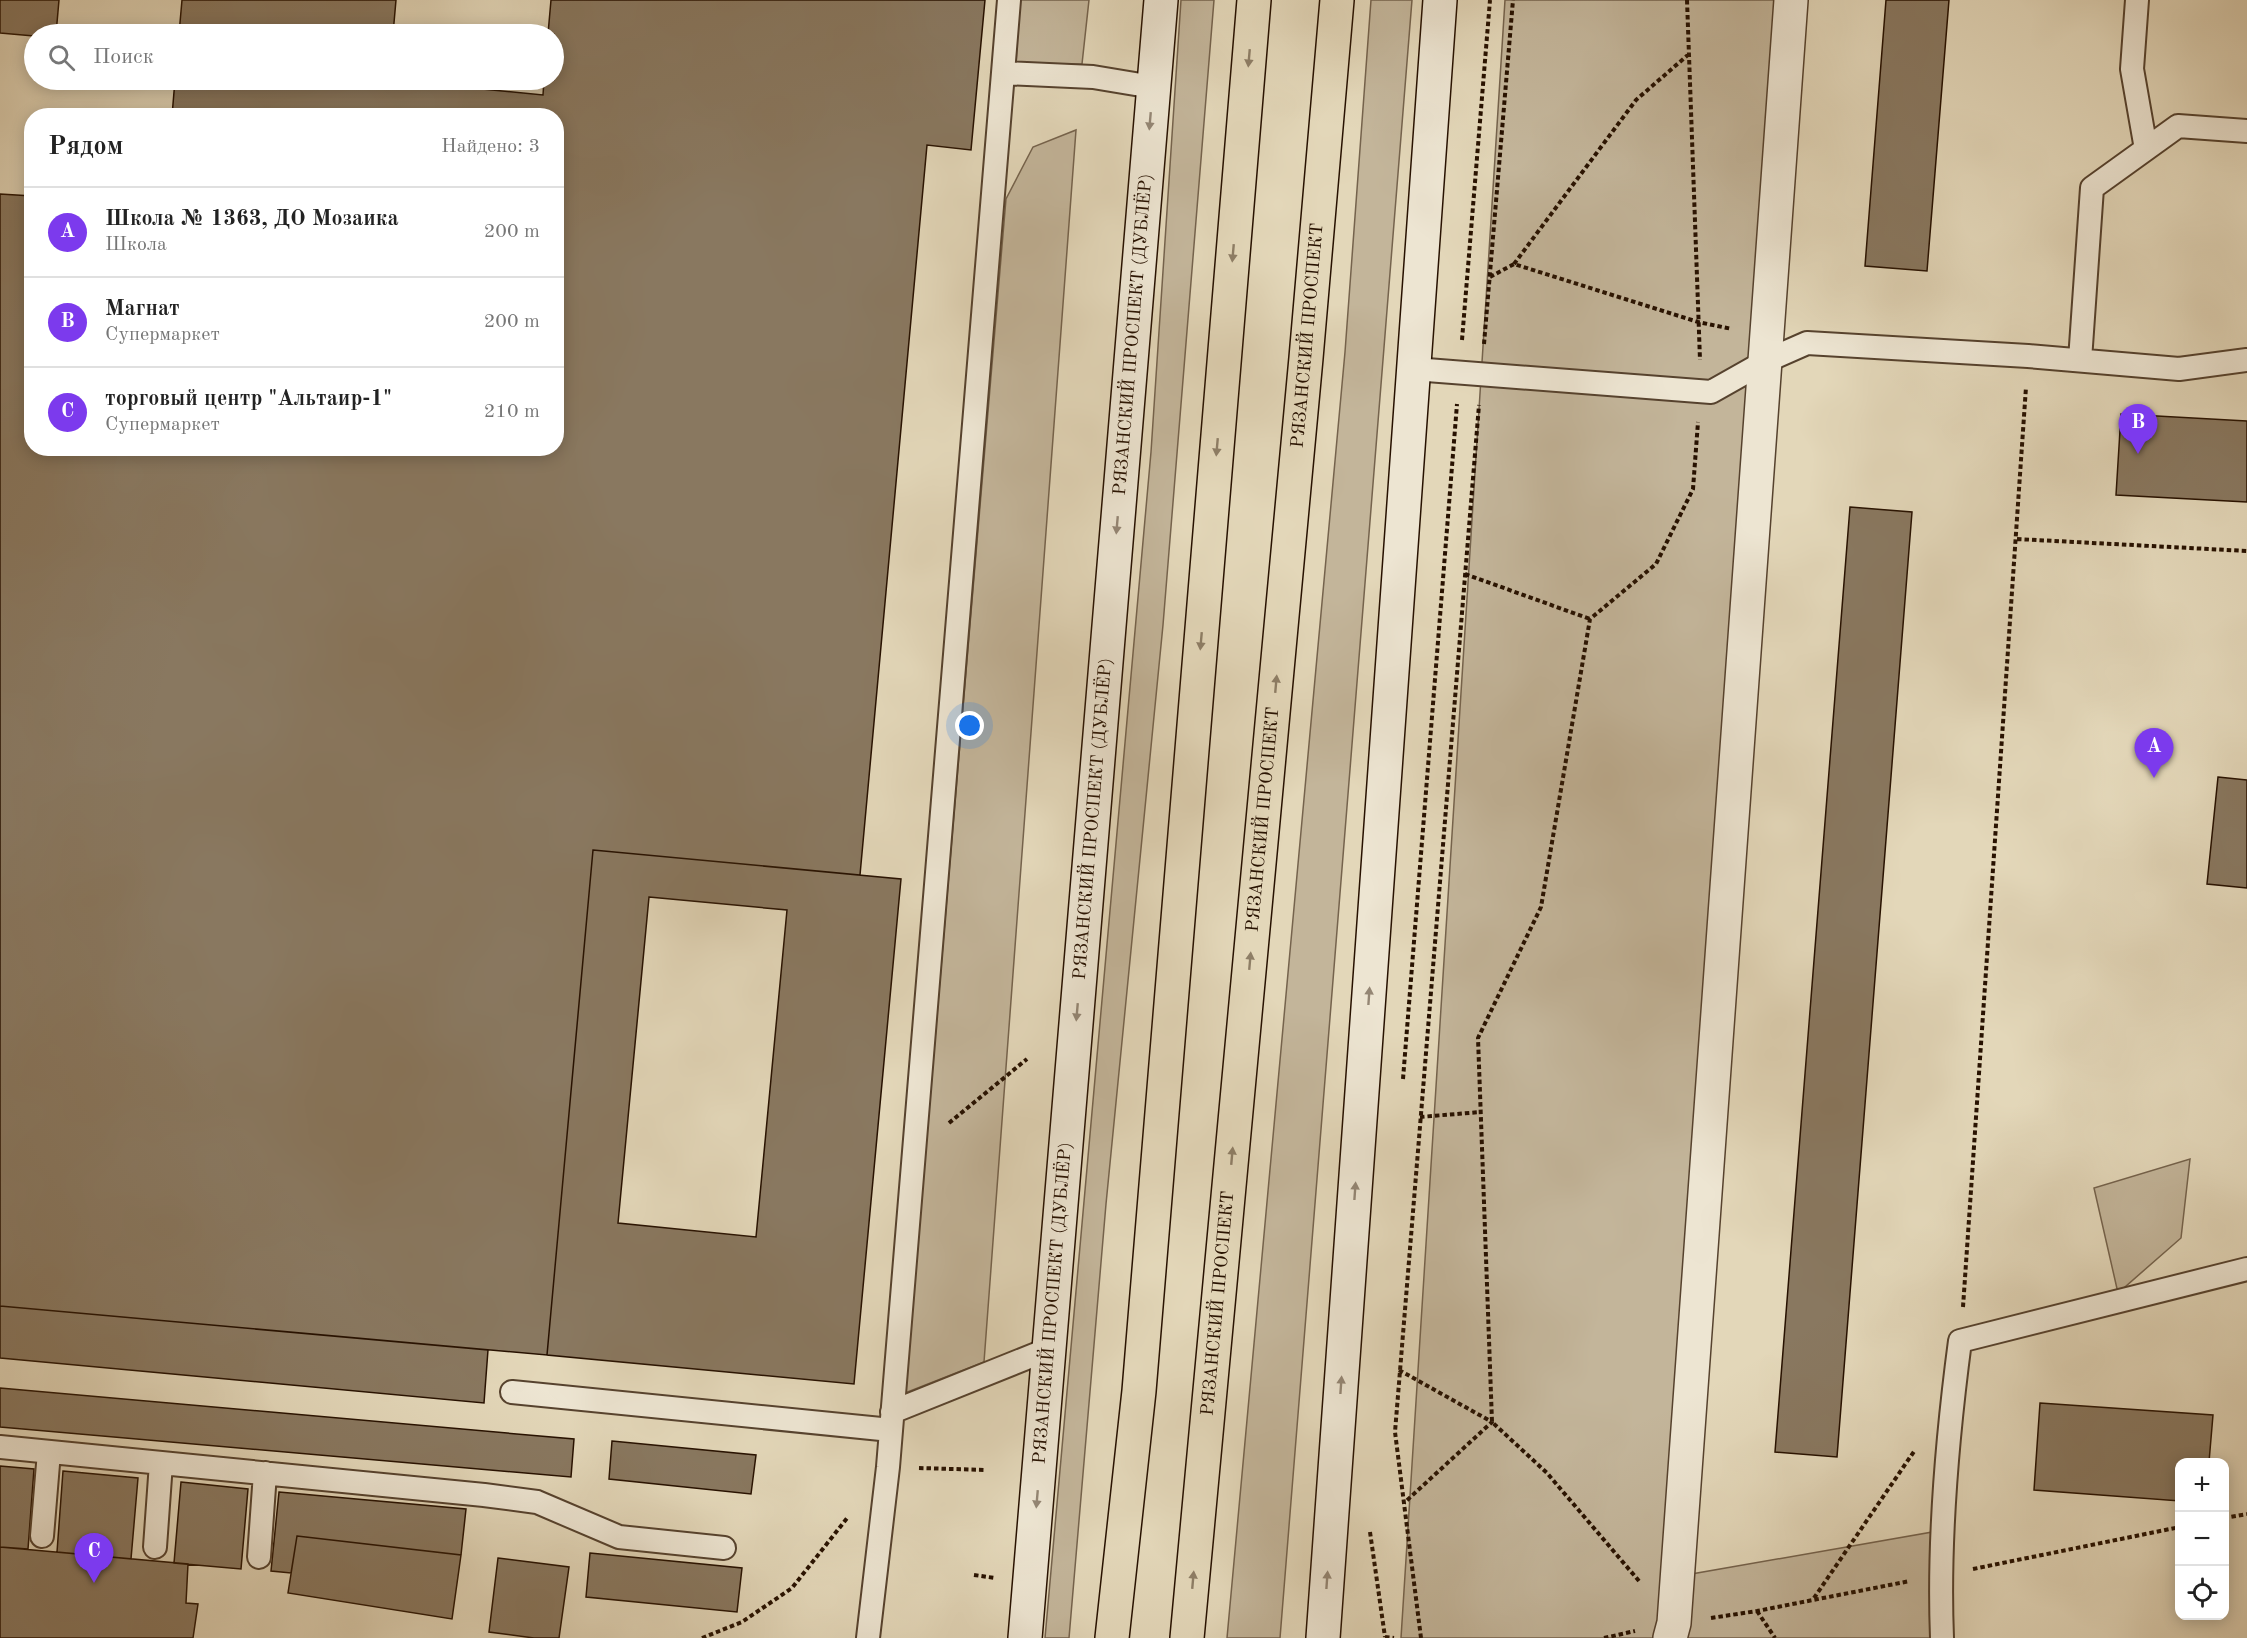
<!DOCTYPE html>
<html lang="ru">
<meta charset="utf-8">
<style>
:root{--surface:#fff;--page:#f6f6f6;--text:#222;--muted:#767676;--line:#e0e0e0;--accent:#7c3aed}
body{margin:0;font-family:"Old Standard TT",serif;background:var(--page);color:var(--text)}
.controls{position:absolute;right:18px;bottom:18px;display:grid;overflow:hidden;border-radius:12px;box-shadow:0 3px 15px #0003}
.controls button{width:54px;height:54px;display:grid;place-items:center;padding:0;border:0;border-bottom:2px solid var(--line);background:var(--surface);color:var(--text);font:30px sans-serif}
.you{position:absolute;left:970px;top:726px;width:21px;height:21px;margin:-15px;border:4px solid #fff;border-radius:50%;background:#1a73e8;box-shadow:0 0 0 9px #1a73e833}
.badge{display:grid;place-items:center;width:39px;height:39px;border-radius:50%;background:var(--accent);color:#fff;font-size:20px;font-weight:700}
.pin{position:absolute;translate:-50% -50px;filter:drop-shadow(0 2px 3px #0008)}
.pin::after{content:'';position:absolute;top:32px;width:21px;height:18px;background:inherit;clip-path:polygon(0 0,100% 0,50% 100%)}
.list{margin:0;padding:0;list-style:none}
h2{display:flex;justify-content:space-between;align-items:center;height:78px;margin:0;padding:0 24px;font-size:26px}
h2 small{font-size:20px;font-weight:400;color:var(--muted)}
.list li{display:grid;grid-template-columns:39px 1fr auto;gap:18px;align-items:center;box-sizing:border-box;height:90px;padding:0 24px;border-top:2px solid var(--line)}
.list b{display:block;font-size:22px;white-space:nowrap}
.list p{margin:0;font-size:20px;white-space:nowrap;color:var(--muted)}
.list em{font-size:20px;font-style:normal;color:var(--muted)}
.icon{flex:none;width:33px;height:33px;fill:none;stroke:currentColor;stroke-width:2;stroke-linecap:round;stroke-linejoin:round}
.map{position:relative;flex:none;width:2247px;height:1638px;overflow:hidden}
.search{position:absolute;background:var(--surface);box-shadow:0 3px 15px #0003;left:24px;top:24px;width:540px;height:66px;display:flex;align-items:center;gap:15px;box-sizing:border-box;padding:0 21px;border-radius:33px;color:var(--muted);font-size:22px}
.panel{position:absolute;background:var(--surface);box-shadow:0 3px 15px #0003;left:24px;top:108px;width:540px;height:348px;border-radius:24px}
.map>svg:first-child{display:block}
</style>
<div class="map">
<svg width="2247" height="1638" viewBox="0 0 2247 1638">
<rect width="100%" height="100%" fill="#e3d7b9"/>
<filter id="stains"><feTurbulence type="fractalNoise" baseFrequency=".00333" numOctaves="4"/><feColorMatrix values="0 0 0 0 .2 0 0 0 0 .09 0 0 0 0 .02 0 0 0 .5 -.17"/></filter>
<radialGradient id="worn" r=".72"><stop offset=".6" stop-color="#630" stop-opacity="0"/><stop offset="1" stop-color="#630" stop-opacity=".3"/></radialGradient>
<path fill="#c3b59a" stroke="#75634d" stroke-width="1.5" d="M1019,0H1089L1082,64L1016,65Z
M1181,0H1214L1163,625L1106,1204L1069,1638H1045L1151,452Z
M1371,0H1412L1280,1638H1227L1345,352Z
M1505,0H1782L1674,1577L1944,1530L1947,1638H1401Z
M1076,130L984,1362L905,1393L1006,199L1033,147Z
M2190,1159L2181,1238L2118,1293L2094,1188Z"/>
<path fill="#897860" stroke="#271100" stroke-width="1.5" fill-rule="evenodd" d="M0,0H59L56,34L34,36L0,33Z
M182,0H396L393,34H179Z
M551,0H985L971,150L927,145L860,875L593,850L547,1355L0,1306V194L32,196V448H556V116H172L175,80H390L543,95L544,80H554V34H548Z
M1886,0H1949L1927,271L1865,266Z
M2121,414L2247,421V502L2116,495Z
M1850,507L1912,512L1837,1457L1775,1452Z
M2218,777L2247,780V888L2207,884Z
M593,850L901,879L854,1384L547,1355ZM649,897L787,910L756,1237L618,1223Z
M0,1306L488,1350L484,1403L0,1358Z
M0,1388L574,1439L571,1477L0,1427Z
M2040,1403L2213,1415L2209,1462H2180V1501L2034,1490Z
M612,1441L756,1455L751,1494L609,1479Z
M0,1466L34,1469L28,1549L0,1547Z
M63,1471L138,1478L131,1559L57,1552Z
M181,1482L248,1489L241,1569L174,1563Z
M279,1492L466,1509L461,1555L297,1536L291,1573L271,1571Z
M297,1536L461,1555L452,1619L288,1593Z
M0,1547L188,1564L186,1603L198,1604L193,1638H0Z
M590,1553L742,1568L737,1612L586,1597Z
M498,1558L569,1567L559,1638H534L489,1632Z"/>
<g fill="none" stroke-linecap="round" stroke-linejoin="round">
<g stroke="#56422e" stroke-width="26">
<path id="lane" d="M2137,0L2132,69L2146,149
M1003,73L1093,77L1153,87
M2080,360L2092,188L2178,126L2247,131
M1414,369L1711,392L1766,361L1807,343L2028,356L2179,369L2247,360
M512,1392L891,1430
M892,1412L1049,1349
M0,1447L484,1495L537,1502L619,1537L724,1548
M42,1536L49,1452
M155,1547L161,1463
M259,1557L265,1473
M868,1638L888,1467L1009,0
M1942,1638C1938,1539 1947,1439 1960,1341L2247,1269"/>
</g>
<g stroke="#56422e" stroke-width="36">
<path id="street" d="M1670,1638L1674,1623L1791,0"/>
</g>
<g stroke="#271100" stroke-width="36">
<g id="secondary">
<path id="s1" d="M1025,1638L1161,0"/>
<path d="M1323,1638L1440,0"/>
</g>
</g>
<g stroke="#271100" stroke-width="36">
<g id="primary">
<path d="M1112,1638L1139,1391L1254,0"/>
<path id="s2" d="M1187,1638L1306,358L1337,0"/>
</g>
</g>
<path stroke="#271100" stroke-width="4" stroke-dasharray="4.5 3" stroke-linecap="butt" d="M1687,0L1700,360
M1514,264L1636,100L1689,54
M1490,277L1514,264L1698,322L1732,329
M1462,340L1490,0
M1484,344L1513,0
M2017,539L2247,551
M1465,574L1590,619
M1403,1079L1457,404
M1420,1117L1480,1112
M949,1123L1027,1059
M1963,1307L2026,387
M1399,1370L1492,1422L1404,1503
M919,1468L986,1470
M2224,1518L2247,1514
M1370,1532L1385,1637
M1973,1569L2180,1527
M974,1575L995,1578
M1639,1581L1547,1473L1492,1422L1478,1038L1541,907L1590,619L1656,564L1693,489L1698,422
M1814,1598L1915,1450
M1757,1611L1775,1638
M1711,1618L1757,1611L1910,1581
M1385,1637L1394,1638
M702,1638L742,1622L792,1588L848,1517
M1421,1638L1395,1432L1479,405
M1604,1638L1635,1631"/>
<use href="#lane" stroke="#ede5d2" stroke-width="22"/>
<use href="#street" stroke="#ede5d2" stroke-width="33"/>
<use href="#secondary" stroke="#ede5d2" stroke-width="33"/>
<use href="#primary" stroke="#e3d7b9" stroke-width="33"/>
</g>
<defs><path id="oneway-solid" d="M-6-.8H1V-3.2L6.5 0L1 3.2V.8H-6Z" transform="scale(1.5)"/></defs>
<g fill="#8e7e66">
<use href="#oneway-solid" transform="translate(1249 58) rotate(95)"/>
<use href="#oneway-solid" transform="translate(1233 253) rotate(95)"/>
<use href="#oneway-solid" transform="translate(1217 447) rotate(95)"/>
<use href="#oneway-solid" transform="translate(1201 641) rotate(95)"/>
<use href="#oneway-solid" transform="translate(1276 684) rotate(-85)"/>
<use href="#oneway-solid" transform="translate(1250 961) rotate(-85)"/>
<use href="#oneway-solid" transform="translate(1232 1156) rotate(-85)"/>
<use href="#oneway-solid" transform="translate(1193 1580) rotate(-85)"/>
</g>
<g fill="#948674">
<use href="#oneway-solid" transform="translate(1150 121) rotate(95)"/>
<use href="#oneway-solid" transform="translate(1117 525) rotate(95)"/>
<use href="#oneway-solid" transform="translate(1369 996) rotate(-86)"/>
<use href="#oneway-solid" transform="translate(1077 1012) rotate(95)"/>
<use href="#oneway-solid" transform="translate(1355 1191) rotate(-86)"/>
<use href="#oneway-solid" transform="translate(1341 1385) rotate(-86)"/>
<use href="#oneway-solid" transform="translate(1037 1499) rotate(95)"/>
<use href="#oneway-solid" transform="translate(1327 1580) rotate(-86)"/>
</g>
<g text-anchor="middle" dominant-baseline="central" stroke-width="6" stroke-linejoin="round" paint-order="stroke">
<g font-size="18" fill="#271100" stroke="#ede5d2">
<text stroke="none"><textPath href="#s1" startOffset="1308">РЯЗАНСКИЙ ПРОСПЕКТ (ДУБЛЁР)</textPath></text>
<text stroke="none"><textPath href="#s2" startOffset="1308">РЯЗАНСКИЙ ПРОСПЕКТ</textPath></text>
<text stroke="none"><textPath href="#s1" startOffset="822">РЯЗАНСКИЙ ПРОСПЕКТ (ДУБЛЁР)</textPath></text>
<text stroke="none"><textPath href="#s2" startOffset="822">РЯЗАНСКИЙ ПРОСПЕКТ</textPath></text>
<text stroke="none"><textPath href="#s1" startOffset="336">РЯЗАНСКИЙ ПРОСПЕКТ (ДУБЛЁР)</textPath></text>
<text stroke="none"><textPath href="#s2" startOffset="336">РЯЗАНСКИЙ ПРОСПЕКТ</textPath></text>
</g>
</g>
<rect width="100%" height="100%" filter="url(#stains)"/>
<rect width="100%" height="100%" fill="url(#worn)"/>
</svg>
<div class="controls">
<button>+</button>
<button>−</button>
<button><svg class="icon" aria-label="locate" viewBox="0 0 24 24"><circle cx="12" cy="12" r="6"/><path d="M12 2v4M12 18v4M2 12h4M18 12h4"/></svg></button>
</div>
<div class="you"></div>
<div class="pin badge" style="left:2154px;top:778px">A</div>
<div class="pin badge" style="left:2138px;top:454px">B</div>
<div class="pin badge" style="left:94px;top:1583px">C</div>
<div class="search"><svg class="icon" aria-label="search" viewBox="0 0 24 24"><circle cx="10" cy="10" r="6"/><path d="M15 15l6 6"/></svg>Поиск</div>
<section class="panel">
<h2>Рядом<small>Найдено: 3</small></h2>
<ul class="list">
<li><span class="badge">A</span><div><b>Школа № 1363, ДО Мозаика</b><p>Школа</p></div><em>200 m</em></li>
<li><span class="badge">B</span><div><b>Магнат</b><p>Супермаркет</p></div><em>200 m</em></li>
<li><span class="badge">C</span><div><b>торговый центр &quot;Альтаир-1&quot;</b><p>Супермаркет</p></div><em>210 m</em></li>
</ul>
</section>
</div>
